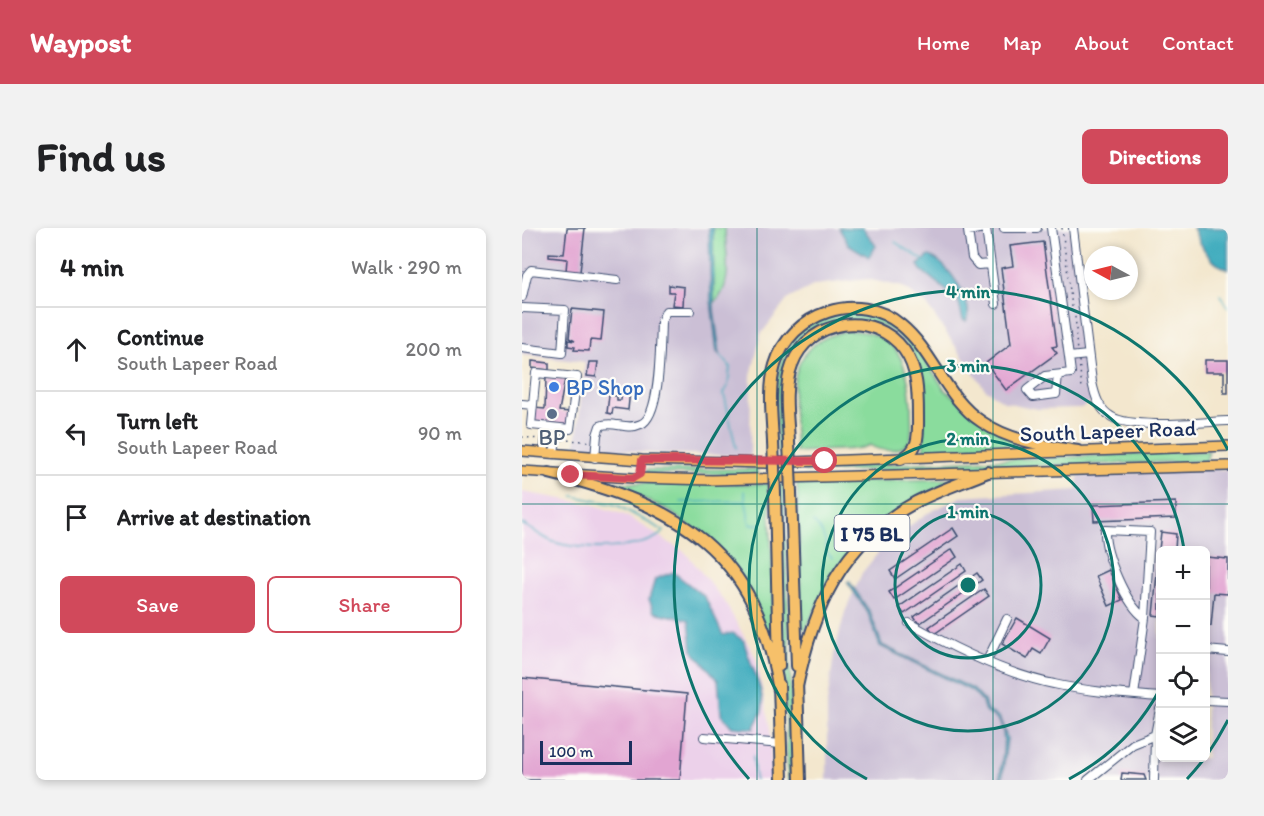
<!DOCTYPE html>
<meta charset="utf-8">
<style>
:root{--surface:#fff;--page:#f2f2f2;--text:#202124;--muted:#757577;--line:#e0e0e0;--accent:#d1495b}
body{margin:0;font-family:Itim,sans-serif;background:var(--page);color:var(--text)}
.controls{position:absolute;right:18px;bottom:18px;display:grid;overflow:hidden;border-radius:9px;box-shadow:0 3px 9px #0003}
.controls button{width:54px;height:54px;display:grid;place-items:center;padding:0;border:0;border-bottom:2px solid var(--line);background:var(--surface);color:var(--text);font:30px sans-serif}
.compass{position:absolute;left:562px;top:18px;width:54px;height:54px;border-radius:50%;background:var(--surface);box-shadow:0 3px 9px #0003;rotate:277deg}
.scale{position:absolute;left:18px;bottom:15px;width:92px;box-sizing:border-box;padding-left:6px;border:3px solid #1b2f5e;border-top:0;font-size:16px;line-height:21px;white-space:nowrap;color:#1b2f5e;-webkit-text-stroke:4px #fdfcf7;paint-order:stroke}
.stop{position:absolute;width:18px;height:18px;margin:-14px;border:4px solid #d1495b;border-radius:50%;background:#fff}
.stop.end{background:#d1495b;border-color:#fff;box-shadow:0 2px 6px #0008}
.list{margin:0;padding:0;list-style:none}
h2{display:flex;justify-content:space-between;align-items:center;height:78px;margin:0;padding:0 24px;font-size:26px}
h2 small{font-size:20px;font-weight:400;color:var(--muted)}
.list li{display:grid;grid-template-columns:39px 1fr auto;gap:18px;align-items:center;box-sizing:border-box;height:84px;padding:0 24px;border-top:2px solid var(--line)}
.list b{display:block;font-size:22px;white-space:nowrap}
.list p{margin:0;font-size:20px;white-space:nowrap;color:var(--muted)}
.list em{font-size:20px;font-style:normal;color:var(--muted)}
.actions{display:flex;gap:12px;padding:18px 24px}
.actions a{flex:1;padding:14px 0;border:2px solid var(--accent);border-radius:9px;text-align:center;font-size:21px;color:var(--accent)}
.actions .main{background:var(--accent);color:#fff}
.icon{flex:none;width:33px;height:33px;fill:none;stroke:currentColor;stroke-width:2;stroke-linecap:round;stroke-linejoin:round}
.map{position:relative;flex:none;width:706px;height:552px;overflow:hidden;border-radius:9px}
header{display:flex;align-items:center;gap:36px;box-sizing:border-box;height:84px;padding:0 30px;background:var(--accent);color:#fff}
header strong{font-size:28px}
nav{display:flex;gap:33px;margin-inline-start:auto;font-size:21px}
.intro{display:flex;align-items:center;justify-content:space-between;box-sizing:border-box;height:144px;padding:0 36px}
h1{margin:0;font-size:42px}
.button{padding:15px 27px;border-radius:9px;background:var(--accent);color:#fff;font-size:21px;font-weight:700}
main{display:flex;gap:36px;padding:0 36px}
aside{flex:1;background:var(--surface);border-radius:9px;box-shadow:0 3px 9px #0003}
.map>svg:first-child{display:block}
</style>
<header>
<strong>Waypost</strong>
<nav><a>Home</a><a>Map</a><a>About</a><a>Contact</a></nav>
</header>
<div class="intro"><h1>Find us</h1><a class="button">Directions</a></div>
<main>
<aside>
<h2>4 min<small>Walk · 290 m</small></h2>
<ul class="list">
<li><svg class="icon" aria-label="ahead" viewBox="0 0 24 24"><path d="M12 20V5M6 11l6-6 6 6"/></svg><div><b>Continue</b><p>South Lapeer Road</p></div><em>200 m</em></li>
<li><svg class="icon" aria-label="left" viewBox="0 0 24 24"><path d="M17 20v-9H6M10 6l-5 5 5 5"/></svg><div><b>Turn left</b><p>South Lapeer Road</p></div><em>90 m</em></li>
<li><svg class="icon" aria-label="arrive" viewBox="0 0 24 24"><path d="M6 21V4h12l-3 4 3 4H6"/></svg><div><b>Arrive at destination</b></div></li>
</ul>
<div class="actions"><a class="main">Save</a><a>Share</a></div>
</aside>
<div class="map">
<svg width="706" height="552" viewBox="0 0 706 552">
<rect width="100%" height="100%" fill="#fdfcf7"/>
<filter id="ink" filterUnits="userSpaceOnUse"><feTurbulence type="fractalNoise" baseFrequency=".0167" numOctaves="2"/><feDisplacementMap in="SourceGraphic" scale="12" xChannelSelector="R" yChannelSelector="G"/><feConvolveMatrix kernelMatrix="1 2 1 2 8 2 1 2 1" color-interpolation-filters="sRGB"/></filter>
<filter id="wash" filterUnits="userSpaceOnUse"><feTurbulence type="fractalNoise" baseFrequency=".008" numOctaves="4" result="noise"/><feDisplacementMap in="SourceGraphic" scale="24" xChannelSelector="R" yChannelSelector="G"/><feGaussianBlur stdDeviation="1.35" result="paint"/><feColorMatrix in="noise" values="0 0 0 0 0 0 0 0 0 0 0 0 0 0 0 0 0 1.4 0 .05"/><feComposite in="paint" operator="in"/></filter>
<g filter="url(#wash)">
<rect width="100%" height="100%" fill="#f3e7ce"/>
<path fill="#ecd1ea" d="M0,264L69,276L103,287L164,325L203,374L234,430L248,501L250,552H0Z"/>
<path fill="#cbbfd5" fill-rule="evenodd" d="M0,0H548L572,172L559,180L515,181L482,174L463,161L405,77L381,59L345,51L293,57L266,71L239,106L229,148L228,228L132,225L54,217L63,134L0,127Z
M692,241L706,242V552H305V475L312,426L323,384L340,345L364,315L404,286L439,269L555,262L556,248ZM638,322H684V530H638Z"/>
<path fill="#8adc9d" stroke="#52867e" stroke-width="1.5" d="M191,0H203C203,23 213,57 192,75Z
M342,84L369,94L389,111L423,162L499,217L402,222C401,194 406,158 394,131C370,78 288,79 265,133C254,160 260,195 261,224H256C252,149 245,88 342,84Z
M324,103C376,101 387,136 389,180C389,191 391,203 388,213C378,224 360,225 348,217L336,221L274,224C272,172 257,117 324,103Z
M687,223L684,233L283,244L282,240Z
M235,241V246H126L124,242Z
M429,251V255L396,268L309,347L284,401H280L275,255Z
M92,255L247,256L253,415H250L189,314L143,280L92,258Z
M262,256L272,552H266L256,257Z"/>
<path fill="#3eabbd" stroke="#2c6d8e" stroke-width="1.5" d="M187,0H191L192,82L198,127L195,124L189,71Z
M317,0H341L354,18L347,29L326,16Z
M671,0H706V41C688,37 678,16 671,0Z
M407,28C424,32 455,77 444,93L441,92L436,72L399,42L396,37Z
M151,344L183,369L201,407L211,405L222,413C226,433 245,465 240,483C238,490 233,494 232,501L210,499L199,486L196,452L170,422L167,392L132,384L127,371L133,351Z
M327,353L348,384L360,417L451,461L462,473L465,483L477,489L485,510L480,552H478C478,536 488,503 475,491C472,488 467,487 463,484L460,474L450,463L358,418L346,385L325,354Z"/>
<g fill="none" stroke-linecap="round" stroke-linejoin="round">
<path stroke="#3eabbd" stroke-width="1.5" d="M373,14L401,32
M698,67L706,79
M198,127L208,138L206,158L202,165L214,220
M222,263L228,297L239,296
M159,274L223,273
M291,294C299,299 305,314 304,323L310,330
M0,296C10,301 19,308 29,313C53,323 123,324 142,303L95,277L51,268
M231,528L233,552"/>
</g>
<g id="blocks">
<path fill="#e2a5d2" d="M45,0H63L58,44L44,43L45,31L27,29V25L42,26Z
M521,14L535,118L530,119L535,125L484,162L464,135L489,116L479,40L491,38L488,18Z
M147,57L162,59L161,78L150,77L152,64H147Z
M50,81L82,84L79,113L68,112L67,123L52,122L53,119L46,118V112L53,113L47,110Z
M683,132H706V165H702V144H683Z
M10,133L27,135V142L10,140Z
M67,134H76L74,149L65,148Z
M24,149L43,151L37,183L48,184L47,197L11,193L12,180L23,181Z
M100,161L108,162L106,182L91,180L90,186L85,185L87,167L95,168V172H99Z
M654,274V290L572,293L571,277Z
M431,300L436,308L373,351L368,343Z
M639,304L654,306L653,322H637Z
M430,321L435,329L372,372L367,364Z
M637,325H638V388L631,387Z
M684,329L706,331V366L692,365L689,398H684Z
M440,336L444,343L382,386L377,379Z
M587,342L600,372L587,378L574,348Z
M455,345L460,352L397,396L392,389Z
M462,361L467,368L412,406L407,399Z
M495,390L528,410L519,426L511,421L505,431L480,416Z
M0,450L165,466L158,552H0Z
M600,545L622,547L624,552H599Z"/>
</g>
</g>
<g filter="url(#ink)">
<use href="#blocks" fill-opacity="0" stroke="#3b4b6f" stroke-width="1.5"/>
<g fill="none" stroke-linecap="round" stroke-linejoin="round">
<g stroke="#3b4b6f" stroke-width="10">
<path id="minor" d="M462,0L446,3L450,30L456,37L468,36
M464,0L474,76
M482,0H515
M529,0L547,129L566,127
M551,0L570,154C573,168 577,182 590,189C609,201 680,194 706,193
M0,69L5,47L9,42L95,52
M0,80L43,82L40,125L0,120
M14,145L55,149L48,201L9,197Z
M536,147L534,166L511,169L505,162L523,148L549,145L547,129
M0,176L11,177
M22,225L25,199
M32,226L35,200
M73,230L75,207L78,198C91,192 105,203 119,196C139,188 138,115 139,94L144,83H168
M387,395C431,420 483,446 532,456C567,464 603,466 638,469
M684,422L706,424
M465,433L485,391
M612,467L623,390C604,377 582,325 583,302L628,304L623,390
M684,472L706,473
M182,509L259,516
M566,552L611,516L633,507
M632,552L633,507L638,481"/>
</g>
<g stroke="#3b4b6f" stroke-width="12">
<path id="major" d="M0,223L120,232L244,235L706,218
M0,243L112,250L190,252L706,238"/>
</g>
<g stroke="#3b4b6f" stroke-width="14">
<path id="highway" d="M251,214C250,189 246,161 253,137C268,85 336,61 379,97C412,124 423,170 460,194C488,213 524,218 556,223
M267,214C266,189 261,161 270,137C287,90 353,82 382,122C396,141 396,166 396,188C396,207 398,222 379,231
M27,245C156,277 235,322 257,463
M269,265L275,438
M253,266L257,438
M275,453L278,552
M257,456L260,552
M275,459C291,380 319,314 394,274C417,262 442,254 466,244"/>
</g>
<path stroke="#3b4b6f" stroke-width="1.5" stroke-dasharray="1.5 4.5" stroke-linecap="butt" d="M540,0L550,79C556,93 553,107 555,123
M557,133L560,160
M0,209L17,211
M40,212L67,213"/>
<use href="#minor" stroke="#fff" stroke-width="8"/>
<use href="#major" stroke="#f6c06b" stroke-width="9"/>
<use href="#highway" stroke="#f6c06b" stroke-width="10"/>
<g stroke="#3b4b6f" stroke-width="14" stroke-linecap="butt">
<path id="highway-bridge" d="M251,214L253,266
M267,214L269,265"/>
</g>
<use href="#highway-bridge" stroke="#f6c06b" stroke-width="10"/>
</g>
</g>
<g fill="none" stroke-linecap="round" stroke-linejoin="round" filter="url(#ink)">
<path stroke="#d1495b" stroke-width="8" d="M49,247L111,250L118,246L120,232L303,233"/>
</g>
<path fill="none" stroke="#0f766e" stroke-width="1.5" stroke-opacity="0.55" d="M235,0V552M471,0V552M0,276H706"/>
<g fill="none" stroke="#0f766e" stroke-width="3">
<circle cx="446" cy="357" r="73"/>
<circle cx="446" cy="357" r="146"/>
<path d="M638 461A219 219 0 0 1 547 551M345 551A219 219 0 1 1 662 321"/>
<path d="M706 492A293 293 0 0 1 685 527M682 531A293 293 0 0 1 665 551M227 551A293 293 0 1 1 706 222"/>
</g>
<circle fill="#3f7fe0" stroke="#fdfcf7" stroke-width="2" cx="32" cy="159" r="6"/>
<circle fill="#5c6f8a" stroke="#fdfcf7" stroke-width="2" cx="30" cy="186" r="6"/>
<g text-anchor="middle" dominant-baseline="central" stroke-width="4.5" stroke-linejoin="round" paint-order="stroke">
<rect fill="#fdfcf7" stroke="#5f6c8c" stroke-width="1.5" x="312.5" y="287" width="75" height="36" rx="4.5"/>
<g font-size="21" font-weight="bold" fill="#1b2f5e">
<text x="350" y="305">I 75 BL</text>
</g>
<g font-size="22" fill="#366cbe" stroke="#fdfcf7" text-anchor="start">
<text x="44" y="159">BP Shop</text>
</g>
<g font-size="22" fill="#1b2f5e" stroke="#fdfcf7">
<text transform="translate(586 203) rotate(-2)">South Lapeer Road</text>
</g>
<g font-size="22" fill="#4e5e75" stroke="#fdfcf7">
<text x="30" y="209">BP</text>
</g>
</g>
<circle cx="446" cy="357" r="9" fill="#0f766e" stroke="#fdfcf7" stroke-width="3"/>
<g font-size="18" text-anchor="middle" font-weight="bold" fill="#0f766e" stroke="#fdfcf7" stroke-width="4.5" stroke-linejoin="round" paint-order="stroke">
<text x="446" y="70">4 min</text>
<text x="446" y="144">3 min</text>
<text x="446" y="217">2 min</text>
<text x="446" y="290">1 min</text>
</g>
</svg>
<div class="controls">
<button>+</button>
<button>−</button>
<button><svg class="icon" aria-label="locate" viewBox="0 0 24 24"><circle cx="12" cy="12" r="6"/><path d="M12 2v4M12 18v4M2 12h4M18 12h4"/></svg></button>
<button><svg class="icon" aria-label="layers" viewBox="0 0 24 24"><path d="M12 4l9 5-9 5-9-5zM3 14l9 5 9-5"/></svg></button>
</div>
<svg class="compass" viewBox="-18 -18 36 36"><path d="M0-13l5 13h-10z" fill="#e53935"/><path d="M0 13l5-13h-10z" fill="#757577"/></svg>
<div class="scale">100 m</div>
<div class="stop" style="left:303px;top:233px"></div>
<div class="stop end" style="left:49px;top:247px"></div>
</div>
</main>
